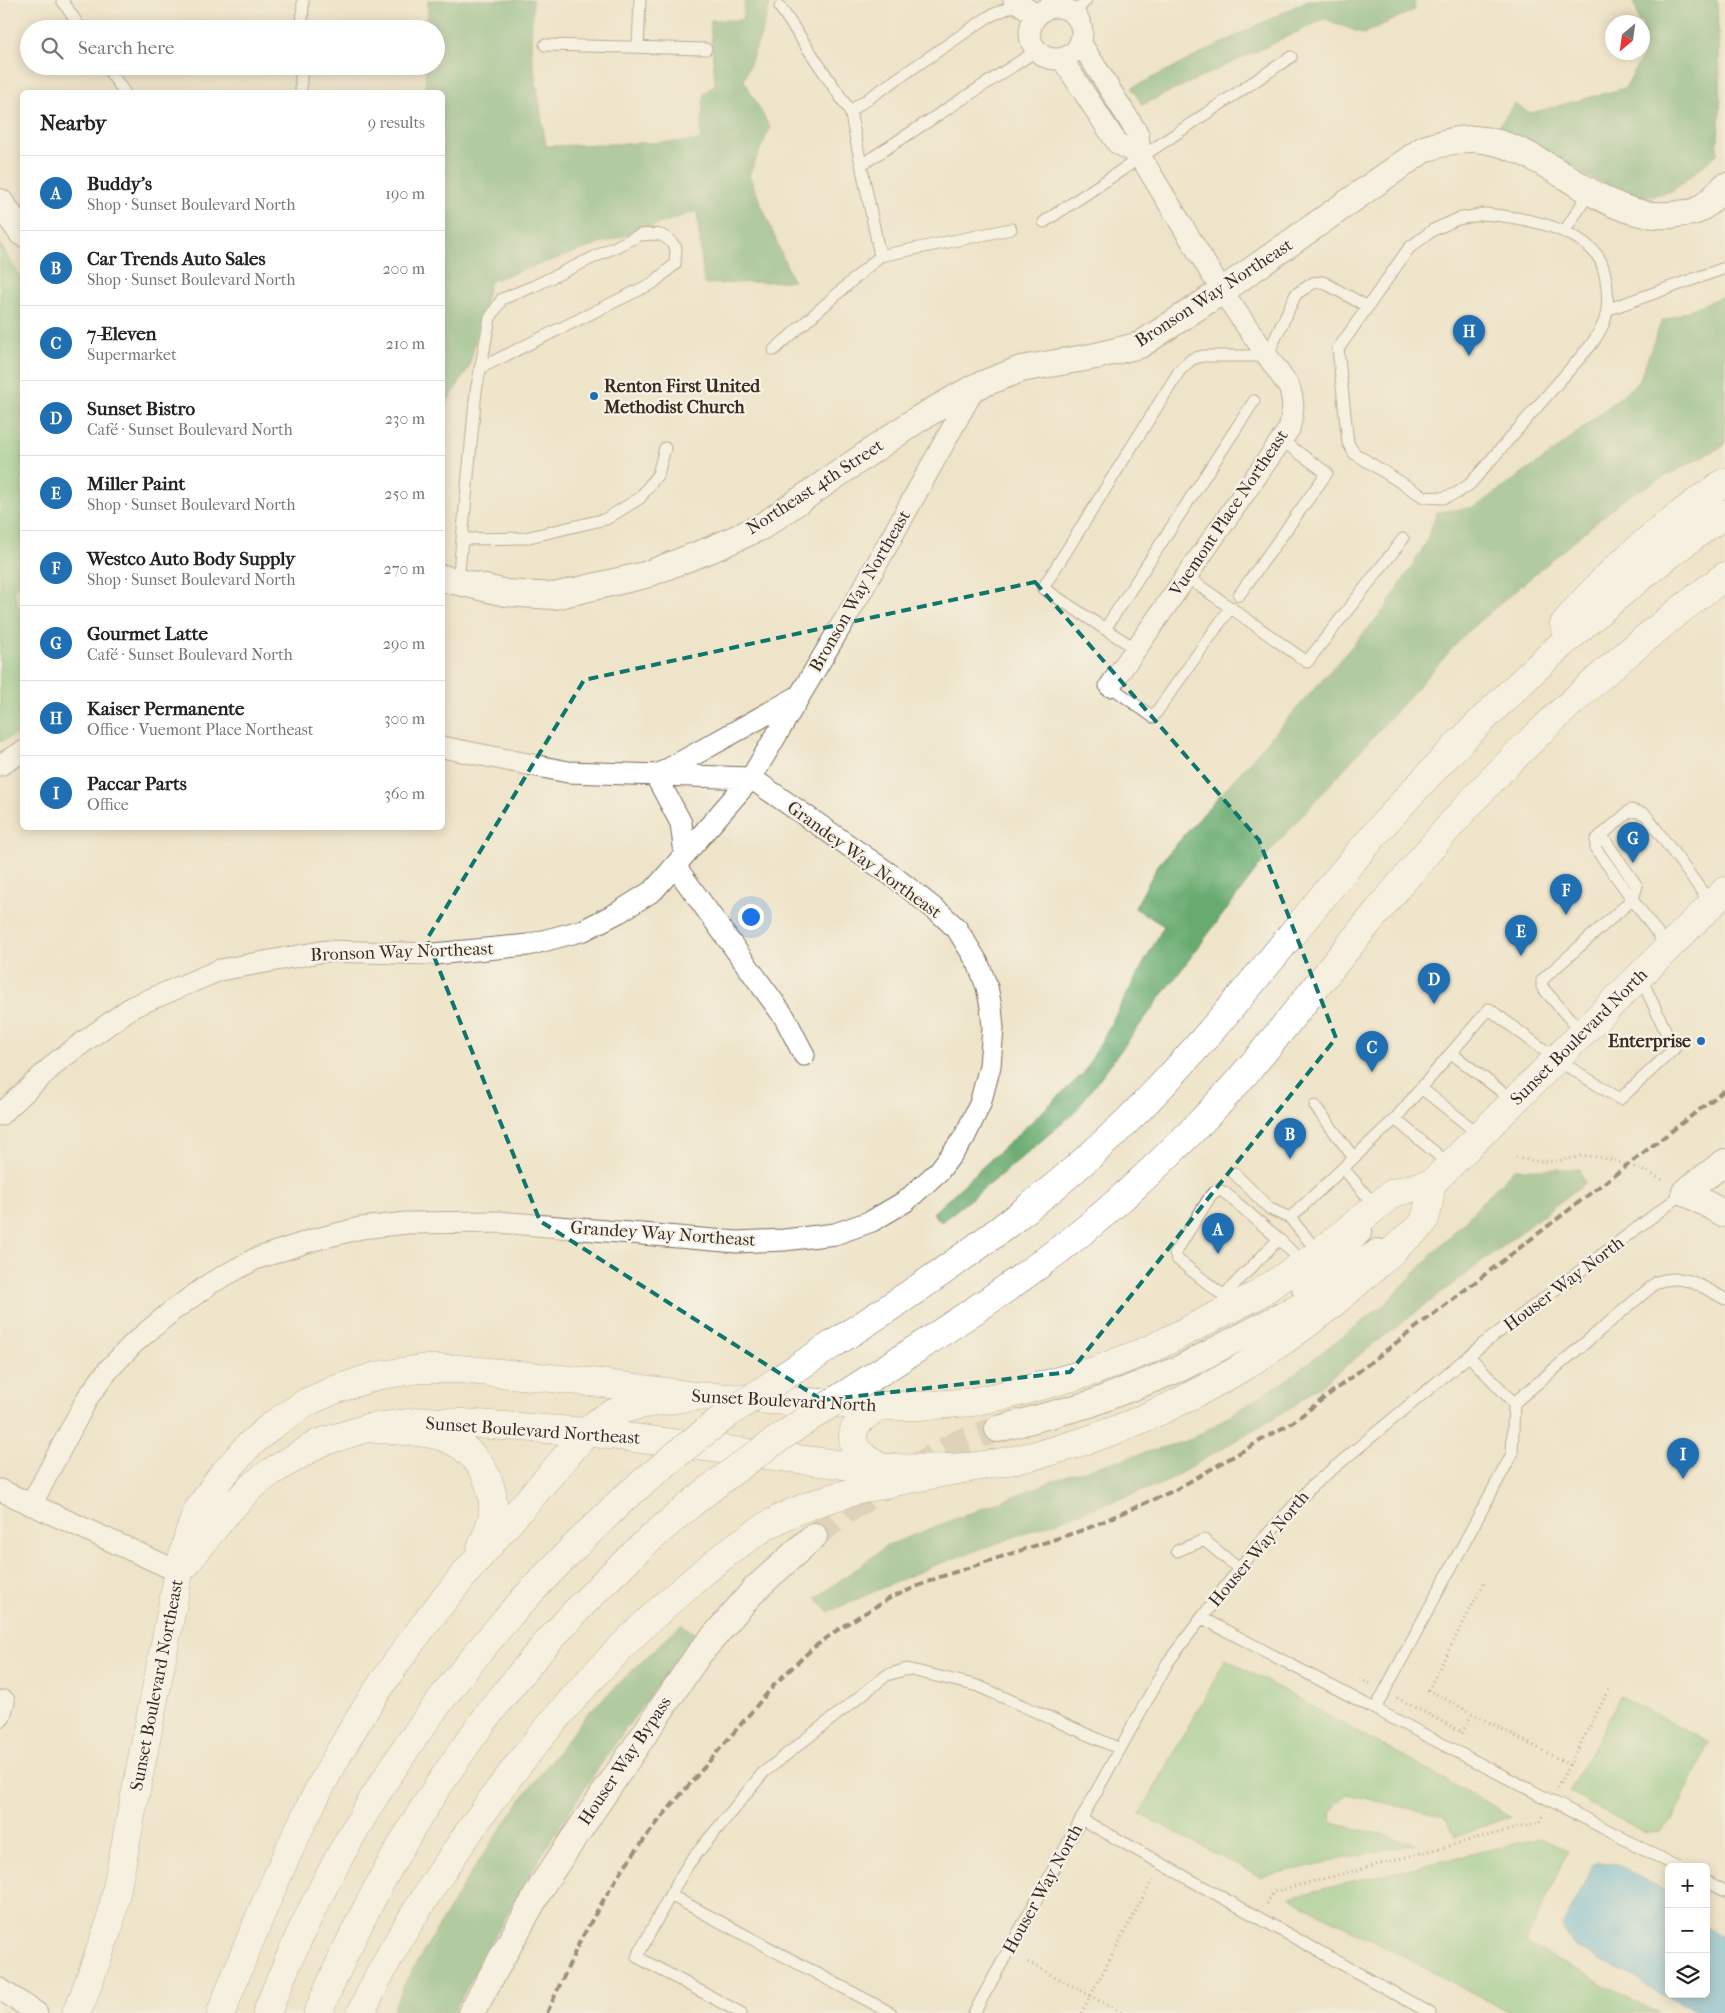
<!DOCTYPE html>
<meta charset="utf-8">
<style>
:root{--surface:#fff;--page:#f2f2f2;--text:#222;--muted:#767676;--line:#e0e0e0;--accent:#1f6fb2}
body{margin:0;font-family:"IM FELL French Canon",serif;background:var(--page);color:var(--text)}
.controls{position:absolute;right:15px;bottom:15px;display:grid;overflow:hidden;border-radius:8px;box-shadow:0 2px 12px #0003}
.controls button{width:45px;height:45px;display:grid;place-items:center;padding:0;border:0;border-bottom:1px solid var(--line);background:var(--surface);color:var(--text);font:25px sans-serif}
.compass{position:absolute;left:1605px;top:15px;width:45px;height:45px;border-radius:50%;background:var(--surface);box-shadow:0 2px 12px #0003;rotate:209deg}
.you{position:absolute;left:750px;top:916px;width:18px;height:18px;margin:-12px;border:4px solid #fff;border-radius:50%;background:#1a73e8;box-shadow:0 0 0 8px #1a73e833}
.badge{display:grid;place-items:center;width:32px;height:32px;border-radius:50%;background:var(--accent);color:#fff;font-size:16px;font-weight:700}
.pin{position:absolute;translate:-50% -41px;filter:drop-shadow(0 1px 2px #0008)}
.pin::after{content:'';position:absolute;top:26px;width:18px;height:15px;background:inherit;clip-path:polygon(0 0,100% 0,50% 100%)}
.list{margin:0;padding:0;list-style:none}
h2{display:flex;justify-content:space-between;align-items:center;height:65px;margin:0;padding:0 20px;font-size:21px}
h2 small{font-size:16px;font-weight:400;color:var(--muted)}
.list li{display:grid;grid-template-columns:32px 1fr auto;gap:15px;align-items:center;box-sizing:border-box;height:75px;padding:0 20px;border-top:1px solid var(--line)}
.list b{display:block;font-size:19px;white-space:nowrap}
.list p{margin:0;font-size:16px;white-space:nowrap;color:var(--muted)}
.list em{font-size:16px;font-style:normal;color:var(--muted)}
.icon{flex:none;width:28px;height:28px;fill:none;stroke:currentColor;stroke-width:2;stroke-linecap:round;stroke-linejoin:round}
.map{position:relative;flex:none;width:1725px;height:2013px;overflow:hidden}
.search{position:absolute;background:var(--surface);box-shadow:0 2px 12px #0003;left:20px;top:20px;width:425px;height:55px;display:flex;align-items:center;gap:12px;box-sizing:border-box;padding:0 18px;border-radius:28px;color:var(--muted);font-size:19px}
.panel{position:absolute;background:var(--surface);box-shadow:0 2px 12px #0003;left:20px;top:90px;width:425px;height:740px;border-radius:8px}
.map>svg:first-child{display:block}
</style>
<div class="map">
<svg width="1725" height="2013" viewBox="0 0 1725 2013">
<rect width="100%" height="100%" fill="#f7f3e8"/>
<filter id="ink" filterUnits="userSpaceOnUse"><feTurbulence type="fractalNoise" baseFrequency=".02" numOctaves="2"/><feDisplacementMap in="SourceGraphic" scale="10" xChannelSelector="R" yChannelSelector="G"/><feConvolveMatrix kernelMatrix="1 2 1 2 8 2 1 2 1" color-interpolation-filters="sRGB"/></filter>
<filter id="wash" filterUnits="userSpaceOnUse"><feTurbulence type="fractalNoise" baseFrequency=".0096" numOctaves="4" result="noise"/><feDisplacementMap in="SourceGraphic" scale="20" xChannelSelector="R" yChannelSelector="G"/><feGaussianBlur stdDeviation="1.12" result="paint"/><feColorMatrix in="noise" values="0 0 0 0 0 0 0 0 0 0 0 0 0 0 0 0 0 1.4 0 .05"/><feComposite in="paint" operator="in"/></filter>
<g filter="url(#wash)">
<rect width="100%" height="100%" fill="#eee4c9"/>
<path fill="#81c681" stroke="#5e7850" d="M0,244L22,280V584L13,589L22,620V731L0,742Z
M1226,1659L1511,1816L1455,1837L1445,1817L1347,1794L1330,1811L1332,1823L1415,1843L1260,1877L1140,1814Z
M1620,1696L1710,1743L1672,1820L1660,1832L1646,1833L1569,1793Z
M1539,1838L1568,1850L1526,1943L1658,2013H1511L1289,1897Z"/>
<path fill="#68ab6f" stroke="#526a46" d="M428,0H533L531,48L546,146L700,141L704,93L715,84L710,20H742L745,0H771L762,32L744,80L770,128L749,175L793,281L704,284L697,211L490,281L469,367L443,409L442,92H425L426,66H436V29H427Z
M1308,0H1415L1414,10L1363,34L1325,19L1142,105L1132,88Z
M1634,0H1717L1721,98L1717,154L1673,191L1641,198L1581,174L1497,129L1514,104L1531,113L1625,88L1645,51L1643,39L1642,22H1639Z
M1725,295V445L1626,497L1468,631L1272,849L1073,1114L1002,1174L941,1222L933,1213L1084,1073L1164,926L1135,908L1158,865L1385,609L1424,547L1437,512L1475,507L1555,451L1639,381L1661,322Z
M1514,1169H1579L1585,1183L1292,1407L1164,1483L928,1568L828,1612L816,1598L888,1545L1068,1475L1192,1439L1283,1382L1385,1304Z
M681,1624L695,1634C638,1711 581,1789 532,1871C504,1917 479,1966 453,2013H391L407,1979L470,1874L525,1794L587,1714Z"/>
<path fill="#5fb7dc" stroke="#4d707d" d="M1599,1862L1615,1864L1669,1893V1994H1706V1926L1720,1936L1725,1937V2013H1700L1573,1945L1562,1927L1594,1864Z"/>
</g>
<g filter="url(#ink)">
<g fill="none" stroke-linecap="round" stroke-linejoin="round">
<path stroke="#cabfa7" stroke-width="26" stroke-dasharray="26 13" stroke-linecap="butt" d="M814,1536L848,1510L904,1473L958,1443L998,1429"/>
<g stroke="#7a6b5a" stroke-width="13">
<path id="service" d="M62,0L81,29
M780,7L850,111L880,256
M1073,15L1086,0
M302,29L303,0
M545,45L706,49
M638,47L640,0
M106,66L124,92
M301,92V66
M850,111L988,17L1017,4
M861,165L1036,51
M1484,214C1519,217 1574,226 1597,255C1603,263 1606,278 1607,288C1609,315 1606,323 1591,345L1470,484L1457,493L1443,498L1424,497L1354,453L1348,443L1338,349L1409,248L1433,230L1458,219Z
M1044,222L1291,57
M1564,232L1591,190
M1609,309L1725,268
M774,350L880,256L1011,229
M462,539L525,538L606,519L640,498L658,474L665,448
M1186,576L1307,662L1403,539
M458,582L476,391L490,318L502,299L534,286L640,235C658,233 665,233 676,248L675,264L653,283L480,368
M1239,595L1327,473L1281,440
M1105,629L1043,588L1180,370L1192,359L1203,356H1267L1296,294L1313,283L1323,282L1368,307
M1136,649L1105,629L1254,401
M1110,686L1153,717L1231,607
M1668,948L1596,849V840L1631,810L1645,814L1712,905
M1582,1033L1542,987V980L1633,899L1637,886L1601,835
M1451,1053L1489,1009L1556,1059L1620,1099L1674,1049L1640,976
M1421,1088L1480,1135
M1315,1106L1354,1158
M1395,1119L1450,1165
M1343,1168L1376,1207
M1234,1173L1270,1209L1290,1218L1319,1253
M1290,1218L1395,1119L1451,1053L1514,1101
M1223,1296L1279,1239
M1235,1305L1177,1259L1175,1253L1211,1195L1217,1190L1224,1192L1279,1239L1304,1264
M1514,1403L1657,1282C1685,1273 1701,1286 1725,1299
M1177,1551L1204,1540L1239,1569
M1202,1618L1375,1709L1512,1454L1514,1403L1469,1356
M1375,1709L1678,1867
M1081,1819L1430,2013
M1706,1881L1725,1891
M670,1895L689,1863L763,1773L887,1675L907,1669L978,1686L1120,1749
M741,2013L637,1957L670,1895L891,2013
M974,2013L1168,1662L1254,1549L1312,1486L1483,1344L1685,1192"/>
</g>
<g stroke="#7a6b5a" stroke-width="23">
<path id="minor" d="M1014,0L1037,16
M1030 33a26 26 0 1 1 52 0a26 26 0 1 1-52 0Z
M1080,42L1138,134L1140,156L1222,291L1289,387C1295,404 1293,412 1289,429L1110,686
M1062,59L1117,143L1140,156
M442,747L568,772L751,778
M0,765L22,752
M685,854L681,823L656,776L799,696
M675,866L785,1018L804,1055
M0,1115L59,1060L132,1007L220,970L326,951L434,954L528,945L584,930L619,912L654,890L751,778L864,587L975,387
M0,1490L179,1572
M31,1505L88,1397L109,1369L134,1343L172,1311L211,1283L255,1259L313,1240L361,1228L407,1223L498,1222L737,1242L784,1240L835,1234L872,1221L906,1201L939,1171L964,1138L980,1104L990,1066L993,1028L991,1007L987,987L978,963L957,929L941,914L897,879L751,778
M0,1716L4,1701
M0,1989L37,2013"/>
</g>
<g stroke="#7a6b5a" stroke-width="28">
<path id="tertiary" d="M0,202L22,233
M442,578L506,593L554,596L645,575L712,549L761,527L918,419L975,387L1021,369L1096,356L1140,345L1222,291L1424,149C1440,144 1458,138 1475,139C1550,144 1602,227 1678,214C1683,213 1691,213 1696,211C1707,206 1717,194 1725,186
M1725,1162L1685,1192L1725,1214
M1305,1288L1359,1231
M998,1429L1090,1404L1179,1369L1304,1304L1378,1252
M471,2013L544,1882L698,1655L755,1589L814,1536"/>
</g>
<g stroke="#7a6b5a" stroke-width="29">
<path id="secondary" d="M882,1406C842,1424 844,1451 883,1468
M185,1565L227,1512L251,1487L271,1472L319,1443L367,1428L426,1421L463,1423L587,1432L844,1465C892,1469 943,1471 991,1464C1116,1445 1255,1372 1350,1289C1369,1272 1388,1256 1406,1238C1411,1234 1419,1229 1423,1223C1428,1215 1430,1193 1432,1183
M76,2013L83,1998L110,1923L179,1572L189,1533L198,1510L219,1479L247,1447L271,1426L307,1402L337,1389L376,1376L420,1369H459L601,1383L695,1396L882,1406H920L972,1402L1015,1393L1094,1371L1153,1348L1255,1296L1314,1257L1393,1193L1432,1183L1725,891"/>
</g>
<g stroke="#7a6b5a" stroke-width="29">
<path id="motorway" d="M1564,624C1609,569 1666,522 1725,482
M830,1346C950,1270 1067,1188 1164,1083C1241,1001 1309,910 1383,825C1439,761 1499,702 1561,645C1614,598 1667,554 1725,514
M910,1353C967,1316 1024,1278 1077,1236C1117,1204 1155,1168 1191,1132C1259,1064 1316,984 1378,911C1413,869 1448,826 1486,786C1559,710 1640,639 1725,576
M367,1428C389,1431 415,1430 436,1435C471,1443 495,1476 493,1512C492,1524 486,1537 481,1548
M221,2013C268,1892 317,1775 392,1669C450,1585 521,1510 587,1432C591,1428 596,1423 601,1420C625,1403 667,1401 695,1396
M267,2013C321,1871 403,1738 502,1624C540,1580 582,1539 623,1499
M318,2013C392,1837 498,1678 640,1548C656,1533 674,1519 691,1504
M361,2013C385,1959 416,1910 449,1861C517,1759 593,1666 687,1586C717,1561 747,1535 783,1517C844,1487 924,1477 991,1464"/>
</g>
<path stroke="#7a6b5a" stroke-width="3" stroke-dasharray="1 4" stroke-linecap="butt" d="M1516,1157C1534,1163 1551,1162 1569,1159C1575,1158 1582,1155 1588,1156C1614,1158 1642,1169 1665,1181
M1484,1583L1428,1690L1570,1765
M1360,1679L1371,1684
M1397,1698L1462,1732
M1462,1733L1472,1714
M1557,1788L1609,1690
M1267,1904L1273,1892L1540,1822L1544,1814
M1028,1962L1122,2013
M1081,2013L1154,1877"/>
<use href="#service" stroke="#fff" stroke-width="11"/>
<use href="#minor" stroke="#fff" stroke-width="21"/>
<use href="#tertiary" stroke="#fff" stroke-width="26"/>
<use href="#secondary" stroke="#fff" stroke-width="28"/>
<use href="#motorway" stroke="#fff" stroke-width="28"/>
<path stroke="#3b2a1e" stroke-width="4" stroke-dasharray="8 4" stroke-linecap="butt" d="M547,2013L580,1941L601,1904L623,1868L660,1819L776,1683L813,1648L840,1628L888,1599L937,1578L1086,1529L1175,1490L1293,1422L1725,1090"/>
<g stroke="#7a6b5a" stroke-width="29" stroke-linecap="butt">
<path id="motorway-bridge" d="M623,1499L683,1449L729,1413L830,1346
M691,1504C760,1448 834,1401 910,1353"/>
</g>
<use href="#motorway-bridge" stroke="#fff" stroke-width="28"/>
</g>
</g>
<path d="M0 0H1725V2013H0ZM1035,582L1259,840L1336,1038L1070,1372L822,1400L540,1221L427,939L584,680Z" fill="#eee4c9" fill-opacity=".55" fill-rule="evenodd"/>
<path fill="none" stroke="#0f766e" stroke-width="4" stroke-dasharray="10 6" stroke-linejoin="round" d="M1035,582L1259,840L1336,1038L1070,1372L822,1400L540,1221L427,939L584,680Z"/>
<g fill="#1f6fb2" stroke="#f7f3e8" stroke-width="2">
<circle cx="594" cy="396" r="5"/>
<circle cx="1701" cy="1041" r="5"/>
</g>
<g text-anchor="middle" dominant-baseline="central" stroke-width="4.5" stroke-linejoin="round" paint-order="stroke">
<g font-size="18" fill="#3b2a1e" stroke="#f7f3e8">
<text transform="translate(1214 293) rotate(-33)">Bronson Way Northeast</text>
<text transform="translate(815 487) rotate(-33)">Northeast 4th Street</text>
<text transform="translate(1229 513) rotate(-56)">Vuemont Place Northeast</text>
<text transform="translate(860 591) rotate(-60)">Bronson Way Northeast</text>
<text transform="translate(864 860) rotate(36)">Grandey Way Northeast</text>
<text transform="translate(402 952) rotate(-2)">Bronson Way Northeast</text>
<text transform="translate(1579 1037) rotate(-45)">Sunset Boulevard North</text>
<text transform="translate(663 1234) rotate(4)">Grandey Way Northeast</text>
<text transform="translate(1564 1284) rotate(-37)">Houser Way North</text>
<text transform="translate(784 1401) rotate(3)">Sunset Boulevard North</text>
<text transform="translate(533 1431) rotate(4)">Sunset Boulevard Northeast</text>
<text transform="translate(1259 1549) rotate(-50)">Houser Way North</text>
<text transform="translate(157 1685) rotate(-79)">Sunset Boulevard Northeast</text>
<text transform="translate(625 1761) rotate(-56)">Houser Way Bypass</text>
<text transform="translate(1043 1889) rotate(-61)">Houser Way North</text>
</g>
<g font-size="18" font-weight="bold" fill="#3b2a1e" stroke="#f7f3e8" text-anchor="start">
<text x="604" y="386">Renton First United<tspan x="604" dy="21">Methodist Church</tspan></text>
<text x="1691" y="1041" text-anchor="end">Enterprise</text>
</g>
</g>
</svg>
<div class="controls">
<button>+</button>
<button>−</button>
<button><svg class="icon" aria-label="layers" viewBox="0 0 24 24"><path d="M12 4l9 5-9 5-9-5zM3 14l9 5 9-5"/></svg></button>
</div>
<svg class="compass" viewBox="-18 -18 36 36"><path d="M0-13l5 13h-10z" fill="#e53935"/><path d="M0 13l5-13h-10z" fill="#767676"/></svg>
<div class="you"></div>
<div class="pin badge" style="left:1218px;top:1254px">A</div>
<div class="pin badge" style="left:1290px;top:1159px">B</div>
<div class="pin badge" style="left:1372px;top:1072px">C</div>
<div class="pin badge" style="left:1434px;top:1004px">D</div>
<div class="pin badge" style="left:1521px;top:956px">E</div>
<div class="pin badge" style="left:1566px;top:915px">F</div>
<div class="pin badge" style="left:1633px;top:863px">G</div>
<div class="pin badge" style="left:1469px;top:356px">H</div>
<div class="pin badge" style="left:1683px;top:1479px">I</div>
<div class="search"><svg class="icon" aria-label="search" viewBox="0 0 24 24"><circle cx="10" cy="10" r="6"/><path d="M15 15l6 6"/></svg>Search here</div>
<section class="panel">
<h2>Nearby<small>9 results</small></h2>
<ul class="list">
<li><span class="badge">A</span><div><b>Buddy's</b><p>Shop · Sunset Boulevard North</p></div><em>190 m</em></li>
<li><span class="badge">B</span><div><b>Car Trends Auto Sales</b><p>Shop · Sunset Boulevard North</p></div><em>200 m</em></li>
<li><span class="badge">C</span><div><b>7-Eleven</b><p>Supermarket</p></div><em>210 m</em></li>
<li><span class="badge">D</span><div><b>Sunset Bistro</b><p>Café · Sunset Boulevard North</p></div><em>230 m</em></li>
<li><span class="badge">E</span><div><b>Miller Paint</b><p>Shop · Sunset Boulevard North</p></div><em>250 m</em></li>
<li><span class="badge">F</span><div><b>Westco Auto Body Supply</b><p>Shop · Sunset Boulevard North</p></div><em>270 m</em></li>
<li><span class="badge">G</span><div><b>Gourmet Latte</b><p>Café · Sunset Boulevard North</p></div><em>290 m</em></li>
<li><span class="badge">H</span><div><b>Kaiser Permanente</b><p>Office · Vuemont Place Northeast</p></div><em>300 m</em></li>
<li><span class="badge">I</span><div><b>Paccar Parts</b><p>Office</p></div><em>360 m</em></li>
</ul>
</section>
</div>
